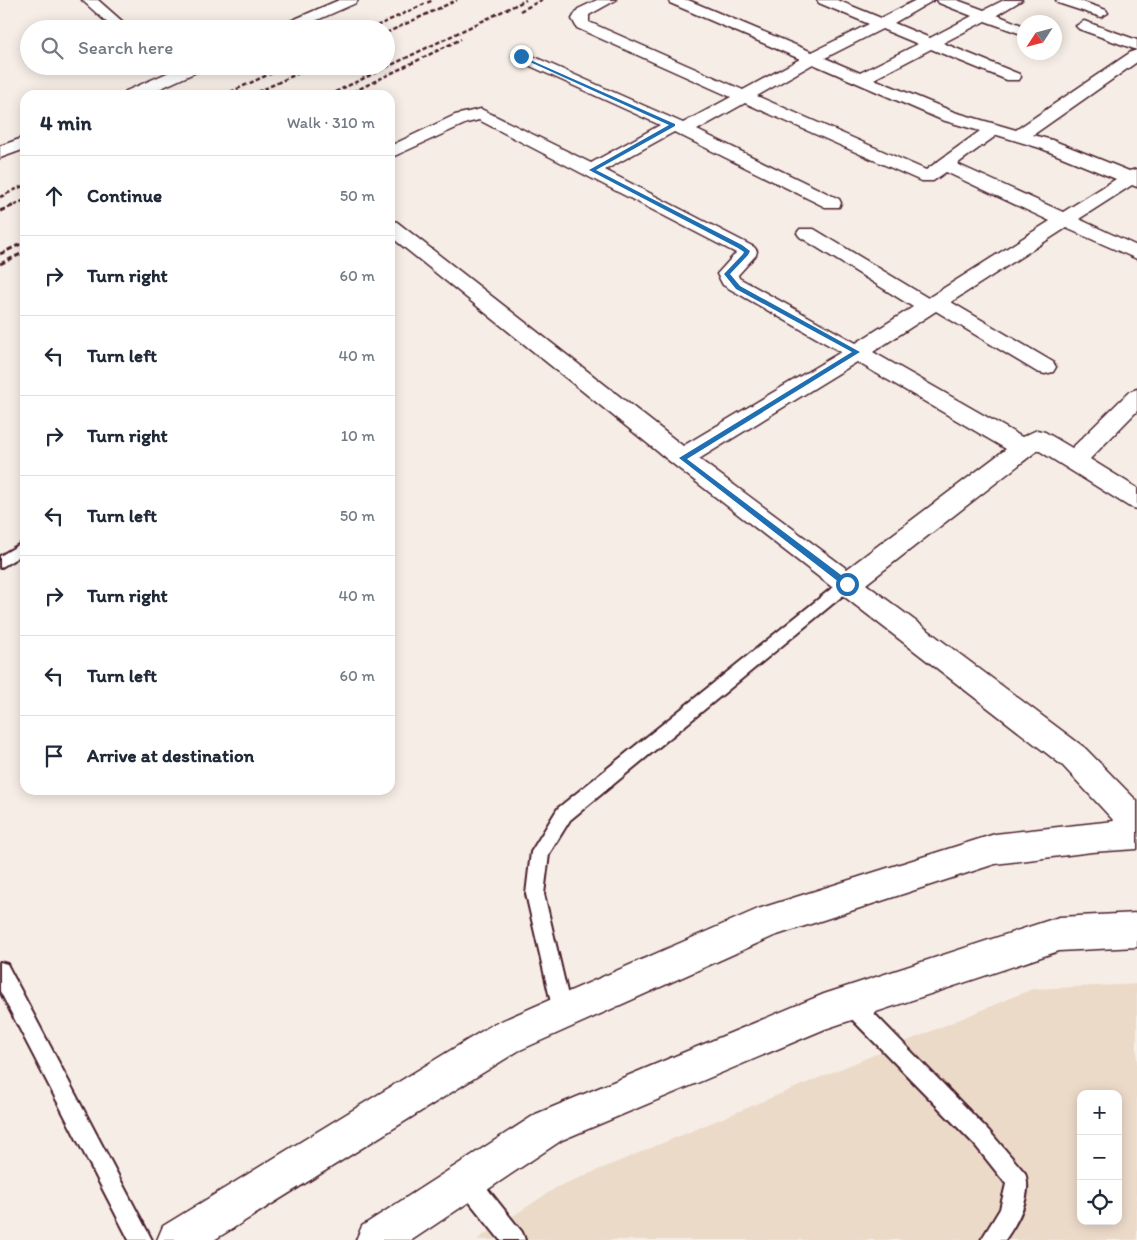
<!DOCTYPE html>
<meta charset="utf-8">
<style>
:root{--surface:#fff;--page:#f6f6f7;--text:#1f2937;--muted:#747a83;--line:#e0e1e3}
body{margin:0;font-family:Itim,sans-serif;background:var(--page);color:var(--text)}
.controls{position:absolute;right:15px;bottom:15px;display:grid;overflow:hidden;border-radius:10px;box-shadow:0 2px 12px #0003}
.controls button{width:45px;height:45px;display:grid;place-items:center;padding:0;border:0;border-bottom:1px solid var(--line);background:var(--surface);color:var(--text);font:25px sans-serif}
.compass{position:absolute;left:1017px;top:15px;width:45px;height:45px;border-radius:50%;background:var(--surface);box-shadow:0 2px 12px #0003;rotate:234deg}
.stop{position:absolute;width:15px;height:15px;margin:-11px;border:4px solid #1f6fb2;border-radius:50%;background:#fff}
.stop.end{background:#1f6fb2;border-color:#fff;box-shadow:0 1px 5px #0008}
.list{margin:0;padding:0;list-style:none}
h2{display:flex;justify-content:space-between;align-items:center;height:65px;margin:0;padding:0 20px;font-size:21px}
h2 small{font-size:16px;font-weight:400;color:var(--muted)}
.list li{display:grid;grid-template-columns:32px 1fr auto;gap:15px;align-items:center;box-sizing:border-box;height:80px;padding:0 20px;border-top:1px solid var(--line)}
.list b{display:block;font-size:19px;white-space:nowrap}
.list em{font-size:16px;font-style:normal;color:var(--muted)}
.icon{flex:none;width:28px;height:28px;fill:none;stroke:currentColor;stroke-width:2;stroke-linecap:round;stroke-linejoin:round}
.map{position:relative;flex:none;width:1137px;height:1240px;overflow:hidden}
.search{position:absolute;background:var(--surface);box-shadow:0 2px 12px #0003;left:20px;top:20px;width:375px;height:55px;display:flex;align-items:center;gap:12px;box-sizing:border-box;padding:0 18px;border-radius:28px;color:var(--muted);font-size:19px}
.panel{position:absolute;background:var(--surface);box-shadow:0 2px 12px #0003;left:20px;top:90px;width:375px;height:705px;border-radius:15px}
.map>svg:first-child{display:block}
</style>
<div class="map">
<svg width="1137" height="1240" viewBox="0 0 1137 1240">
<rect width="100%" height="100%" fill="#f6eee6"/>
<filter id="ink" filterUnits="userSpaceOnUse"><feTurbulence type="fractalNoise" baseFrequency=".02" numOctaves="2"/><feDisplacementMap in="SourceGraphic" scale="10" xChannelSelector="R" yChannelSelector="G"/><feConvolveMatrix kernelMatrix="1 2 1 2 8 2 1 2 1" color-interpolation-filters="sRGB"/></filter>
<g filter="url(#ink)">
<path fill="#ecdac9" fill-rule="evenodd" d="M1137,984V1240H476L557,1187L1032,989ZM1081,1094H1118V1221H1081Z"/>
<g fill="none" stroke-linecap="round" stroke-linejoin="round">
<g stroke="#4a1f2b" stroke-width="4">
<path id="lane" d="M22,543L25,544V553L0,568V556Z
M847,578L852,580L854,584L852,588L570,820L549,854L544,894L572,1013L569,1020L562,1023L555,1020L526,894L531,852L558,808L842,580Z
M0,962L7,964L152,1240H129L0,991Z
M850,993L857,996L989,1131L1025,1173C1033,1195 1017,1223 1005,1240H981L1000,1209L1006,1184L975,1145L843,1010L840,1003L843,996Z
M467,1170L475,1173L522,1232L525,1240H500L459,1189L456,1181L459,1173Z"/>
</g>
<g stroke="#4a1f2b" stroke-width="3">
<path id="street" d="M82,0H98L131,29H114Z
M339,0H358L356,3L297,29H277L279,26Z
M597,0H616L589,15V22L743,90L800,59L670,3L668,0H688L812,52L869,24L819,3L817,0H837L881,18L916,0H934L894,23L930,38L972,16L939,3L937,0H957L984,10L1004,0H1022L997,15L1024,26V35L985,21L943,43L1019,74L1021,77L1019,80H1007L931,49L874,79L954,112L1016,130L1131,52L1137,50V62L1033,135L1052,140L1129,171L1137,169V187L1132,185L1079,219L1137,246V259L1066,228L951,302L1053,362L1056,367L1053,372L1045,374L1037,372L936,311L873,352L1022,437L1037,430L1045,432L1072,448L1129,392L1137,389V411L1090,459L1137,488V509L1128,506L1038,450L866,584L1085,748L1137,801V849L1092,852L995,864L774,936L518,1051L214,1240H157L163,1226L492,1025L758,909L995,834L1114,821L1063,766L673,464L390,236V220L397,222L683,446L841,352L723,285L717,274L736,253L479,120L467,123L390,158V146L455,115L481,109L591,163L660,125L515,59L513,56L515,53L521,51L683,123L731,97L577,28L572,19L578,9ZM882,29L918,44L860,73L825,58ZM813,64L942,120L980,131L926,170L757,96ZM745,103L921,181H933L946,172L1050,221L928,298L814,229H800L797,233L800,237L913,307L856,343L739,278L738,275L756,255L757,251L754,247L605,170L674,132L825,207H839L841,203L839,199L697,130ZM997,135L1040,148L1116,179L1063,212L957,164ZM857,362L1006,449L847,569L699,459Z
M1056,0H1077L1106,10L1108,13L1101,17L1058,3Z
M1084,21L1137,40V50L1079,29L1076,26Z
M183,66H205L203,69L146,95H124L126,91Z
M25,137V149L0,158V146Z
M1137,913V947L1059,951L825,1029L562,1140L412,1240H356L362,1226L536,1114L824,994L1059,917Z"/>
</g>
<use href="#lane" fill="#fff" fill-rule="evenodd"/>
<use href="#street" fill="#fff" fill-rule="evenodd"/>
<path stroke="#4a1f2b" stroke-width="2.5" stroke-dasharray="4.5 2.5" stroke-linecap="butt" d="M520,11L542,0
M370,29L433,0
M386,33L457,0
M224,95L287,66
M251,95L314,66
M329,95L526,0
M347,95L461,39
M0,197L25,185
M14,205L25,200"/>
<path stroke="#4a1f2b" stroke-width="3" stroke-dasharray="5.5 3" stroke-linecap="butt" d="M0,211L17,204
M0,254L25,242
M0,264L25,252"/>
</g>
</g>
<path fill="#1f6fb2" d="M519,55L675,124V126L596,170L742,245L750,251L748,255L730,274L740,286L860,352L687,459L849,581V586H844L679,458L852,352L736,289L724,274L743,254L744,252L738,248L589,170L669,125L519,57Z"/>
</svg>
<div class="controls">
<button>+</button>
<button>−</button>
<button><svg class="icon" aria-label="locate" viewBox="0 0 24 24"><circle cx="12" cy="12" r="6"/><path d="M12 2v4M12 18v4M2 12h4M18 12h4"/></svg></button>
</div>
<svg class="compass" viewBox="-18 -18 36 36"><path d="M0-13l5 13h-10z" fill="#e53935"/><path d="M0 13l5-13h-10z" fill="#747a83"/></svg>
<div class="stop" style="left:847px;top:584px"></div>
<div class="stop end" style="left:521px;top:56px"></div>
<div class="search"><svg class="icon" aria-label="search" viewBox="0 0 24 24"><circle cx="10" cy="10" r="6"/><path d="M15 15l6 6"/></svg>Search here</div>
<section class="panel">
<h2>4 min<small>Walk · 310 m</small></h2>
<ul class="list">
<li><svg class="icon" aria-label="ahead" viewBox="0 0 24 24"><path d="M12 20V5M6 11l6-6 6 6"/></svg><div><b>Continue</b></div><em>50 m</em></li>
<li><svg class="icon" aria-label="right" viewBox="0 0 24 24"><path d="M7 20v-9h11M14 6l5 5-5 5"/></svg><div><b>Turn right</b></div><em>60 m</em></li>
<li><svg class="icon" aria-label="left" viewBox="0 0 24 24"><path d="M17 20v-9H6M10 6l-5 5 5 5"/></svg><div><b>Turn left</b></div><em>40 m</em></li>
<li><svg class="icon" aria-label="right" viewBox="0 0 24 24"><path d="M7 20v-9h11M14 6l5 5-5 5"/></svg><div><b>Turn right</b></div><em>10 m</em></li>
<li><svg class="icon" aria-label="left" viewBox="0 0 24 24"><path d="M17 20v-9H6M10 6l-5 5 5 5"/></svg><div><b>Turn left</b></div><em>50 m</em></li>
<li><svg class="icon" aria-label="right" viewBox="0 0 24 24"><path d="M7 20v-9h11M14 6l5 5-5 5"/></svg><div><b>Turn right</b></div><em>40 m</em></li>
<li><svg class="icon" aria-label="left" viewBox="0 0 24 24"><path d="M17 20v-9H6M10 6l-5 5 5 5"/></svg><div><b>Turn left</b></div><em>60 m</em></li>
<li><svg class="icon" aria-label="arrive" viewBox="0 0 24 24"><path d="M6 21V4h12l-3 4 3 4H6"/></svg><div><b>Arrive at destination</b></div></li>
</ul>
</section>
</div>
